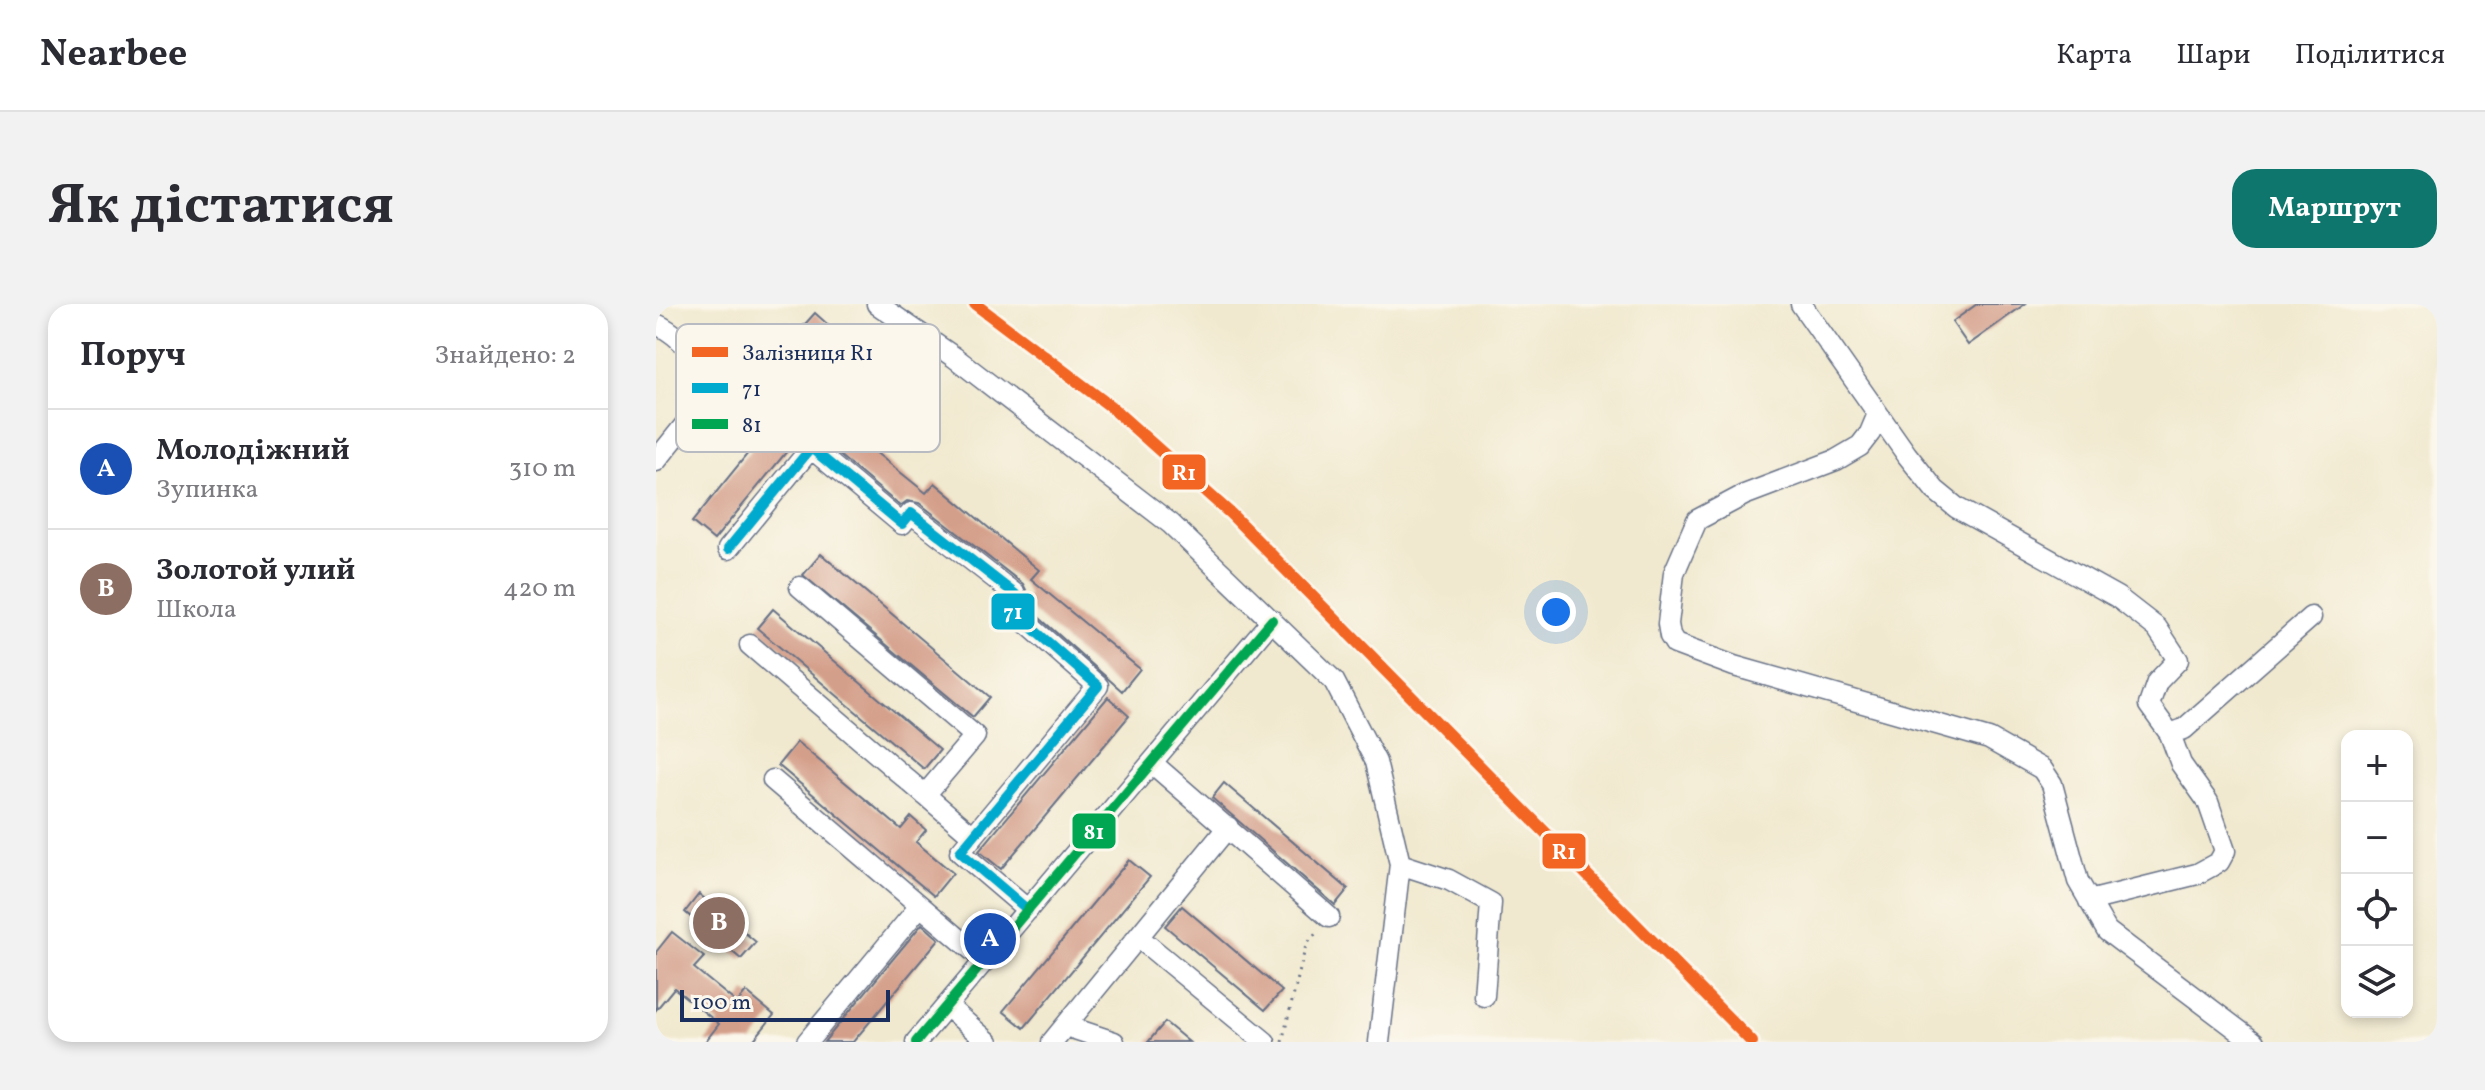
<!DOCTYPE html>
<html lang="uk">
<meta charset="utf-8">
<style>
:root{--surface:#fff;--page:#f2f2f3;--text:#2b2b33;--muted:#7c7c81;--line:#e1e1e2;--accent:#0f766e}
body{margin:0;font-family:Vollkorn,serif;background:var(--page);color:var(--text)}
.controls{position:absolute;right:24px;bottom:24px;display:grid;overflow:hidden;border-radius:16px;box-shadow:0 4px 12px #0003}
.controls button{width:72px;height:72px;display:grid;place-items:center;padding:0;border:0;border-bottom:2px solid var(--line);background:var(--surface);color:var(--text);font:40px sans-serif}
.scale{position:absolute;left:24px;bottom:20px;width:210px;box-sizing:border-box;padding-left:8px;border:4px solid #1b2f5e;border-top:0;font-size:22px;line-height:28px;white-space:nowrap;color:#1b2f5e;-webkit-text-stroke:6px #fbf7ec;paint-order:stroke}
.you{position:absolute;left:900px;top:308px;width:28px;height:28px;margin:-20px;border:6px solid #fff;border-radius:50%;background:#1a73e8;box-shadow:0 0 0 12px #1a73e833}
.badge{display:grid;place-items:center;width:52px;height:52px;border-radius:50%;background:var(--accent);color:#fff;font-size:26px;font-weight:700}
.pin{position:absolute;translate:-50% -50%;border:4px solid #fff;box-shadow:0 2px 8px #0006}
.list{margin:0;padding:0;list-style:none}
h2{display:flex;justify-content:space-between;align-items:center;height:104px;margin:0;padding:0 32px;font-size:34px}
h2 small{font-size:26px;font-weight:400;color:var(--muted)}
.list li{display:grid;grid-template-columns:52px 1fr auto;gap:24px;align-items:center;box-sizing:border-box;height:120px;padding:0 32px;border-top:2px solid var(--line)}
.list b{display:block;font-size:30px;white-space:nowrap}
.list p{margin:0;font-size:26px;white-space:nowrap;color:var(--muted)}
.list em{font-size:26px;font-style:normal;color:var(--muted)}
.icon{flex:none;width:44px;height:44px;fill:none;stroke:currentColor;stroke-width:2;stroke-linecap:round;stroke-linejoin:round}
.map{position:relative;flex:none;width:1781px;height:738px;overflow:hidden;border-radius:24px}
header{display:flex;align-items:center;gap:48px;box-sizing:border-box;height:112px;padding:0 40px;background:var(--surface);border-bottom:2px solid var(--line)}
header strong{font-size:38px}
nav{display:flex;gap:44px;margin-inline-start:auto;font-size:28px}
.intro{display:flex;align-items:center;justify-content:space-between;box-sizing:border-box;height:192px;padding:0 48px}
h1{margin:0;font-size:56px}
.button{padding:20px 36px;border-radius:24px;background:var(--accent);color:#fff;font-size:28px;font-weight:700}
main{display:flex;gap:48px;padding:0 48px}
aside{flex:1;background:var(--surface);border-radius:24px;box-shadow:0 4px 12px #0003}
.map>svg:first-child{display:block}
</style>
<header>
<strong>Nearbee</strong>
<nav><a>Карта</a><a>Шари</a><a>Поділитися</a></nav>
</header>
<div class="intro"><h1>Як дістатися</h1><a class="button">Маршрут</a></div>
<main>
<aside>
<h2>Поруч<small>Знайдено: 2</small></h2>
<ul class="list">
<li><span class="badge" style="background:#1a4fb4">A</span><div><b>Молодіжний</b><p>Зупинка</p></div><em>310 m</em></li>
<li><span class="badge" style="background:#8d6e63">B</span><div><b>Золотой улий</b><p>Школа</p></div><em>420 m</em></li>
</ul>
</aside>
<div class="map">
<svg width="1781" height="738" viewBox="0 0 1781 738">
<rect width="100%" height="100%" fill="#fbf7ec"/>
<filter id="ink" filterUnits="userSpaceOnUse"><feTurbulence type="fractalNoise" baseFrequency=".0125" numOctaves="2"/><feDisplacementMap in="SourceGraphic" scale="16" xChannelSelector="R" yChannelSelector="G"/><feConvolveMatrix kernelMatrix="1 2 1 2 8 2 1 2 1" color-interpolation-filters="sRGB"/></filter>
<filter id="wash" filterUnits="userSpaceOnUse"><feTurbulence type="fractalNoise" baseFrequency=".006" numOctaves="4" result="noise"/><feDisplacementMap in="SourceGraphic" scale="32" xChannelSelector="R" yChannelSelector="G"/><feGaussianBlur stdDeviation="1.8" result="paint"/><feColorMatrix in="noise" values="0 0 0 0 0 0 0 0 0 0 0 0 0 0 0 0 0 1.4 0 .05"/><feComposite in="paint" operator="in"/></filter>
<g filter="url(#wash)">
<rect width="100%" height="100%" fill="#f1e9cf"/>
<g id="blocks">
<path fill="#d49f8a" d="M1321,0H1369L1312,41L1296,18Z
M159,9L200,46L173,76L159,63L151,72L142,64L150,55L132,39Z
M161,101L270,189L279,179L383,266L375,275L484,365L466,387L368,300L372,290L367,280L263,199L251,197L244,202L163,134L150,128V115Z
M114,122L132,133L141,135L58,236L36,218Z
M165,250L334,393L317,413L147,271Z
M117,305L284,446L268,465L101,324Z
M452,393L473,412L345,565L323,547Z
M141,438L245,525L255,513L270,526L260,538L297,569L278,592L122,461Z
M568,479L692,585L679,601L556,494Z
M473,556L494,573L368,724L347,707Z
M43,590L100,638L85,655L29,608Z
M526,602L626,687L609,706L509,622Z
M266,620L283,635L197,738H168Z
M16,628L48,653L38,664L81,699L90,688L118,711L96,738H49L63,720L18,684L0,706V648Z
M509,718L533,738H492Z"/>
</g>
</g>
<g filter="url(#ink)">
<use href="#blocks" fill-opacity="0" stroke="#667086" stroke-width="2"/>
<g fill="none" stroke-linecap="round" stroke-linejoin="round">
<g stroke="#667086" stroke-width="23">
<path id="minor" d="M221,0L298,53L515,220L678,377L720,458L744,560L723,738
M1145,0L1251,151L1279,186L1301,204L1461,293L1501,324L1522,356L1501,378L1493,401L1514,430L1528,425L1655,313
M0,20C26,31 43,58 64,77L0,157
M64,77L139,122
M1222,110L1214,129L1204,142L1180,156L1088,191L1041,216L1018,269L1012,320L1014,332L1019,340L1078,362L1333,435L1386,465L1396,480L1422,577L1451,627L1598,738
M72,245L155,144L246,220L255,209L359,290L351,302L442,382L304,548L372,606
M144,283L319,432L269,491
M94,341L317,532
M496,459L673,613
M117,476L329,657
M744,560L793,576L835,599L828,692
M1433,597L1541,570L1563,558L1569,547L1552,498L1525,460L1514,430
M482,633L609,738
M291,702L332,738
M410,722L458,738
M151,738L264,602
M260,738L616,316
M396,738L572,523"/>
</g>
<path stroke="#667086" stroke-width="3" stroke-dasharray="2 6" stroke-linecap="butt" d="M626,738L650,641L663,626"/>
<use href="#minor" stroke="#fff" stroke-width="20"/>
<g stroke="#fbf7ec" stroke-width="16">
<path id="bus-1" d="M72,245L155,144L246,220L255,209L359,290L351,302L442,382L304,548L372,606"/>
</g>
<g stroke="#fbf7ec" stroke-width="16">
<path id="bus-2" d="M260,738L616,316"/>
</g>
<use href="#bus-1" stroke="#00a9ce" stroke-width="10"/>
<use href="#bus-2" stroke="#00a651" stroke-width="10"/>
<g stroke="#fbf7ec" stroke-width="18">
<path id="rail-1" d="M319,0L454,102L575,210L1096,738"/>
</g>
<use href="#rail-1" stroke="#f26522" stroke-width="12"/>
</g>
</g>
<rect x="20" y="20" width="264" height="128" rx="12" fill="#fbf7ec" stroke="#b8bbc1" stroke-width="2"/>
<rect x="36" y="43" width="36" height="10" fill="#f26522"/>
<rect x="36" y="79" width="36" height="10" fill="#00a9ce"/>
<rect x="36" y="115" width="36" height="10" fill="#00a651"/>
<g font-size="22" fill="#1b2f5e">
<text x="86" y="56">Залізниця R1</text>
<text x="86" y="92">71</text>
<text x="86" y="128">81</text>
</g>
<g stroke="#fbf7ec" stroke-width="3">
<rect x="505" y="149" width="46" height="38" rx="8" fill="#f26522"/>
<rect x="334" y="288" width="46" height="39" rx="8" fill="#00a9ce"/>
<rect x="415" y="508" width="46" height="38" rx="8" fill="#00a651"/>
<rect x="885" y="528" width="46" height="38" rx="8" fill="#f26522"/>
</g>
<g font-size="22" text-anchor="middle" font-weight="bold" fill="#fff">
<text x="528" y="176">R1</text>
<text x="357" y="315">71</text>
<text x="438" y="535">81</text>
<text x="908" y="555">R1</text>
</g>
</svg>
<div class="controls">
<button>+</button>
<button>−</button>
<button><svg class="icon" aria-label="locate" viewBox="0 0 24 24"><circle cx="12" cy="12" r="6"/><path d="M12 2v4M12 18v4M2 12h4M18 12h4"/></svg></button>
<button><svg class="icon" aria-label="layers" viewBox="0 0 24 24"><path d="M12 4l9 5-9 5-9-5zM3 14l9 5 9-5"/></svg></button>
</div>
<div class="scale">100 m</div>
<div class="you"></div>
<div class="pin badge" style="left:334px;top:635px;background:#1a4fb4">A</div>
<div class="pin badge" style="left:63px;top:619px;background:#8d6e63">B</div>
</div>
</main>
